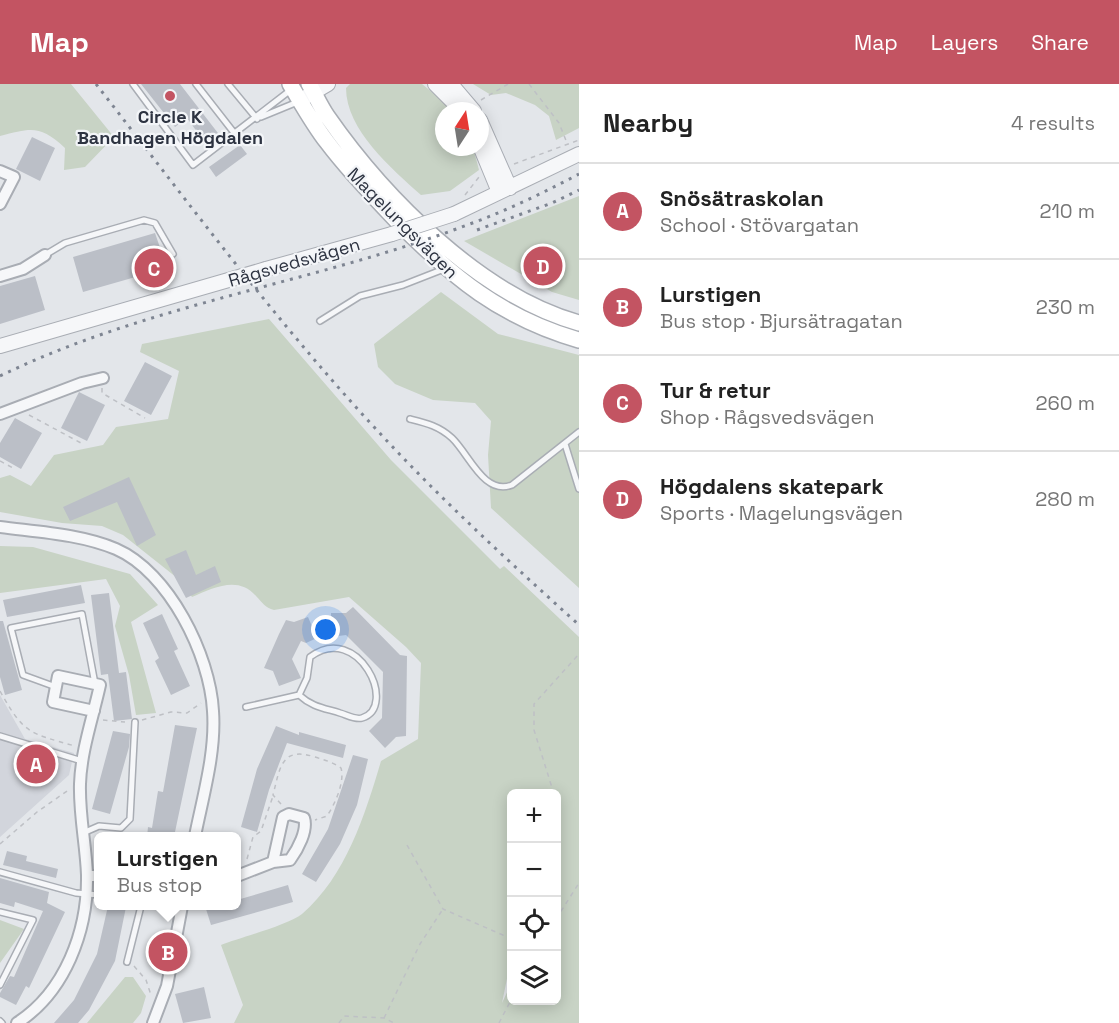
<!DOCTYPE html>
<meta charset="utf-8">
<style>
:root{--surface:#fff;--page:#f6f6f6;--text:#222;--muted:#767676;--line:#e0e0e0;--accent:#c35462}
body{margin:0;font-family:"Space Grotesk",sans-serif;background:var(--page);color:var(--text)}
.controls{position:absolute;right:18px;bottom:18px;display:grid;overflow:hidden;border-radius:9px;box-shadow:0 3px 15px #0003}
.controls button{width:54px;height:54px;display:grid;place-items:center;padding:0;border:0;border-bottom:2px solid var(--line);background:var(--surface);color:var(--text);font:30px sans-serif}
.compass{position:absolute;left:435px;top:18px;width:54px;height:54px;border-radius:50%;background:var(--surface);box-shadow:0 3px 15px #0003;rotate:12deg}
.you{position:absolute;left:326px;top:546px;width:21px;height:21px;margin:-15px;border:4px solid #fff;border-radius:50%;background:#1a73e8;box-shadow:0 0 0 9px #1a73e833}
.badge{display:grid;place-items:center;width:39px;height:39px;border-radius:50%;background:var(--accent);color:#fff;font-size:20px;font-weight:700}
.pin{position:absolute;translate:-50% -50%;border:3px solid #fff;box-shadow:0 2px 6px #0006}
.popup{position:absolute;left:94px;top:748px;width:147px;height:78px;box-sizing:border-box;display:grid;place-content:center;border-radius:9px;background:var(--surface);filter:drop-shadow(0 2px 4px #0005);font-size:20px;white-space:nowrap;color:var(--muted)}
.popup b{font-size:22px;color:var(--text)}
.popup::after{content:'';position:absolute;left:50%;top:100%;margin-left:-12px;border:12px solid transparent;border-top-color:var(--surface)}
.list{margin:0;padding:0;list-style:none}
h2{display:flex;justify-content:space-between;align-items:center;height:78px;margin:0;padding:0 24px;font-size:26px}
h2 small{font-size:20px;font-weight:400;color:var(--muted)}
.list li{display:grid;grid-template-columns:39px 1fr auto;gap:18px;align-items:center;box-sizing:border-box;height:96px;padding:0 24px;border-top:2px solid var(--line)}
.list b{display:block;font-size:22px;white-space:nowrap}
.list p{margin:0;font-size:20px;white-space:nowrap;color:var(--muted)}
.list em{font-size:20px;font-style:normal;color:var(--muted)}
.icon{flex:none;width:33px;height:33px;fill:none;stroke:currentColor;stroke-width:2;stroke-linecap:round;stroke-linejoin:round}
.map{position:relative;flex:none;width:579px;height:939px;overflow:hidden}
header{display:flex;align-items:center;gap:36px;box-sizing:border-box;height:84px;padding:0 30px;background:var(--accent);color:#fff}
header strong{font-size:28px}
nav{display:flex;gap:33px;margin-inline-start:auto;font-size:21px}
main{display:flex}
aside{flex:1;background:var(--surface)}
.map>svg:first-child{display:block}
</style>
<header>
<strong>Map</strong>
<nav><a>Map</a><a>Layers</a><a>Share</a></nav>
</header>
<main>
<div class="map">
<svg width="579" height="939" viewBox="0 0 579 939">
<rect width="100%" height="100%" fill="#e3e6ea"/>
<path fill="#d2d5dc" d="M0,611L25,655L74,669L69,691L0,753Z"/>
<path fill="#c8d3c5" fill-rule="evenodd" d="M0,0H71L114,53L85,83L64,86L65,64C40,41 32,44 0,52Z
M350,0H422L455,27H444V63H473L479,86L450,107L421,111C392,85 346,46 346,4Z
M473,0H579V44L556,56L549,32L535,21L506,9L491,11Z
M579,112V216L552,208L464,157Z
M441,208L498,250L579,271V504L491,424L488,371L491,337L475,319L433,316L395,300L378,283L374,260Z
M269,235L391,376L500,485L504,482L579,553V939H234L243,921L221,861C239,854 288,841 302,830C346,792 365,731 381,677L418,655L421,579L406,563L349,513L274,526C265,524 262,518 256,512C238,491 213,504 192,513L181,497L123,451L102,442L62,439L0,428V394L10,391L31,402L54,371L103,361L116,343L168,335L179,287L140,268L142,260ZM512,710H556V916H512L511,900L502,919L511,875Z
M0,462L33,463L130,490L158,521L131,538L156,629L136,631L129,591L115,542L120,522L106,495L0,509Z
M0,836L24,845L0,879Z
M125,893H133L146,912L141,929L133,939H87Z"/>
<path fill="#bbbfc7" d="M141,0H180L221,53L208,63L187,34L175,43Z
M32,53L55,64L40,97L16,85Z
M240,61L247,70L216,93L209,83Z
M155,149L167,184L83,208L73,173Z
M35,192L45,226L0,240V202Z
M145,278L172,292L151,331L124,317Z
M79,308L105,321L87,357L61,344Z
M15,334L42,349L21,385L0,373V359Z
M129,393L156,451L137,462L117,418L70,437L63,423Z
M186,466L196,491L215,482L221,498L186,514L165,475Z
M81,501L85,519L7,533L3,516Z
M109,509L119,589L126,588L132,635L114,637L108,590L101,591L91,511Z
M353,523L400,571L407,572L406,652L396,653L385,664L369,647L382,634L383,588L346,551L331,553V529H346Z
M162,530L178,565L174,567L190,602L171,611L155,577L159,574L143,539Z
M308,533L317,554L306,559L301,557L292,575L301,594L279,602L273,587L264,584L279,550L286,536L294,538Z
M0,537H3L22,606L5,611L0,593Z
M175,641L197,644L175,748H171V753H147L148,743L152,744L158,707L163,708Z
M276,642L299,651V648L346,661L343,674L287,659L269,706L257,748L241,743L257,685Z
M113,647L130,650L129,663L110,730L92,725Z
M353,671L368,675L357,721L340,760L316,798L302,790L328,745Z
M7,767L27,772L26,777L58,785L56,794L3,781Z
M0,794L49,808L47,819L65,828L29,904L26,902L16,921L0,913V909L10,892L14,893L43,827L15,818L14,823L0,819Z
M288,801L293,818L211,841L206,825L237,822V816Z
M108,822L126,823L115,877L89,926L78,939H54L74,916L97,870Z
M204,903L211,934L183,939L175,910Z"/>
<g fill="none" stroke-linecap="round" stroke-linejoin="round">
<g stroke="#a9adb4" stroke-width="8">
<path id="service" d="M133,0L193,81L292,5
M196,0L235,50
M228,0L257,35
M261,33L300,17
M45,171L65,159L144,136L155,139L173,170
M320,237L360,212L403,201L444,185
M410,335C426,339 439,342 452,354C469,370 484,412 512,401L579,348
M565,360L579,405
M56,603L23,591L11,544L82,530L95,600
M246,623L299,611L307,594L310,573C358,537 399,623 362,634C355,636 347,631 340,629C324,624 312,623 299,611
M0,652L82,677
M83,749L99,742L121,744L130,735L135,638
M0,788L76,809L99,811
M0,828L33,836L0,901
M127,878L141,822
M0,937L2,939"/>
</g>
<g stroke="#a9adb4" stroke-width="14">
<path id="minor" d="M0,87L14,93L0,120
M0,192L23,185L45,171
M0,330L82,299L103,294
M0,443C38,448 80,450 116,465C169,488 210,571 213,627C216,668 203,712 195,752
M87,792H99
M237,792L273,778L290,776C298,765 308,746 304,734L289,730L283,733L273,778
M17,939C65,908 88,847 87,791C86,761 79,731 80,700C81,667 93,633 100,601L58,592L53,618L94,627
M153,939L167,902L182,822"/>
</g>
<g stroke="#a9adb4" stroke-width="16">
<path id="tertiary" d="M435,0L462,27
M451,0L474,27
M304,14L328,0
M480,36L510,104
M480,62L499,108
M454,130L579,70
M266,185L392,150
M0,262L232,195"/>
</g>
<g stroke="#a9adb4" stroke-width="18">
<path id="secondary" d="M290,0C302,20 313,40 327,58C348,86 373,112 397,137C452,193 502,234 579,256
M309,0C315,10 320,22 327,32C384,114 481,212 579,239"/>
</g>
<path stroke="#bec0c5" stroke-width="1.5" stroke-dasharray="4.5 4.5" stroke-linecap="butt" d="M529,0L559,39L567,59
M481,16L508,0
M514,80L579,56
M465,111L479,93
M155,188L159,203
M102,304V309L145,334
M29,331L81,359
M0,377L13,384
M0,607C24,650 29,649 75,662
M103,636L125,638
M142,636L171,628L187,629L201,619
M554,710L534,646V620L579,570
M281,720L273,711C280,684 281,662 315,673C324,676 333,678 341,684C345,698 335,720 327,732L315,736
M556,721L560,765L556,778
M0,760L37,728L70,705
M407,761L443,825L512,855
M247,775L253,753L261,747L273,712
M556,835L579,799
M134,882L146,896L151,911
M384,934L420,860L443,825
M339,939L344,932L384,934L394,939
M499,939L512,914"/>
<use href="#service" stroke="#f6f7f9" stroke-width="5"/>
<use href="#minor" stroke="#f6f7f9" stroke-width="10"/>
<use href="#tertiary" stroke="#f6f7f9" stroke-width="14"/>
<use href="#secondary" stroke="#fff" stroke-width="15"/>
<path stroke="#7e8592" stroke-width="3" stroke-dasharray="3 6" stroke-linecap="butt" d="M96,0C191,122 283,247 389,359C449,423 514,482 579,541
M477,146L552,119L579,106
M0,292C148,220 314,199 467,141C506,127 543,109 579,90"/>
<g stroke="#a9adb4" stroke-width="16" stroke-linecap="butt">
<path id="tertiary-bridge" d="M392,150L454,130
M232,195L266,185"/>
</g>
<use href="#tertiary-bridge" stroke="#f6f7f9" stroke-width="14"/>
</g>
<circle fill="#c35462" stroke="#f3f5f8" stroke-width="2" cx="170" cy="12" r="6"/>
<g text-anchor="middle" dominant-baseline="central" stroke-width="4.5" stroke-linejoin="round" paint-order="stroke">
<g font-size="18" font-weight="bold" fill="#2d3341" stroke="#f3f5f8">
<text x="170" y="32">Circle K<tspan x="170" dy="21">Bandhagen Högdalen</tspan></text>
</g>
<g font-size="18" fill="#2d3341" stroke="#f3f5f8">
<text transform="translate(403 139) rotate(45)">Magelungsvägen</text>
<text transform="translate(294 178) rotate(-16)">Rågsvedsvägen</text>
</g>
</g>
</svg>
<div class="controls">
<button>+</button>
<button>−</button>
<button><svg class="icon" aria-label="locate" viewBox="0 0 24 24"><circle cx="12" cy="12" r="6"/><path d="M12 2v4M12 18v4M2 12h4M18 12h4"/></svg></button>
<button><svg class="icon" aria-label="layers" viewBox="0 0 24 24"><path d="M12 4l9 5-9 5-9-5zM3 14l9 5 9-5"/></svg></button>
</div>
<svg class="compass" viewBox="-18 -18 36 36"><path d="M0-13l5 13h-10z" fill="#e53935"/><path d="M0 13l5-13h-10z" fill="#767676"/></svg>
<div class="you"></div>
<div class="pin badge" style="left:36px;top:680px">A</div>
<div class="pin badge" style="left:168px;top:868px">B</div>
<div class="popup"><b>Lurstigen</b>Bus stop</div>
<div class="pin badge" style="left:154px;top:184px">C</div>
<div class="pin badge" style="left:543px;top:182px">D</div>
</div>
<aside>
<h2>Nearby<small>4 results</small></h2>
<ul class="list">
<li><span class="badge">A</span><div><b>Snösätraskolan</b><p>School · Stövargatan</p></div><em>210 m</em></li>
<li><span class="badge">B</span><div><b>Lurstigen</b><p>Bus stop · Bjursätragatan</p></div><em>230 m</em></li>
<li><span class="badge">C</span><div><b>Tur &amp; retur</b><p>Shop · Rågsvedsvägen</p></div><em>260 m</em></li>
<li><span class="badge">D</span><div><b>Högdalens skatepark</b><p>Sports · Magelungsvägen</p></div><em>280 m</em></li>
</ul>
</aside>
</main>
